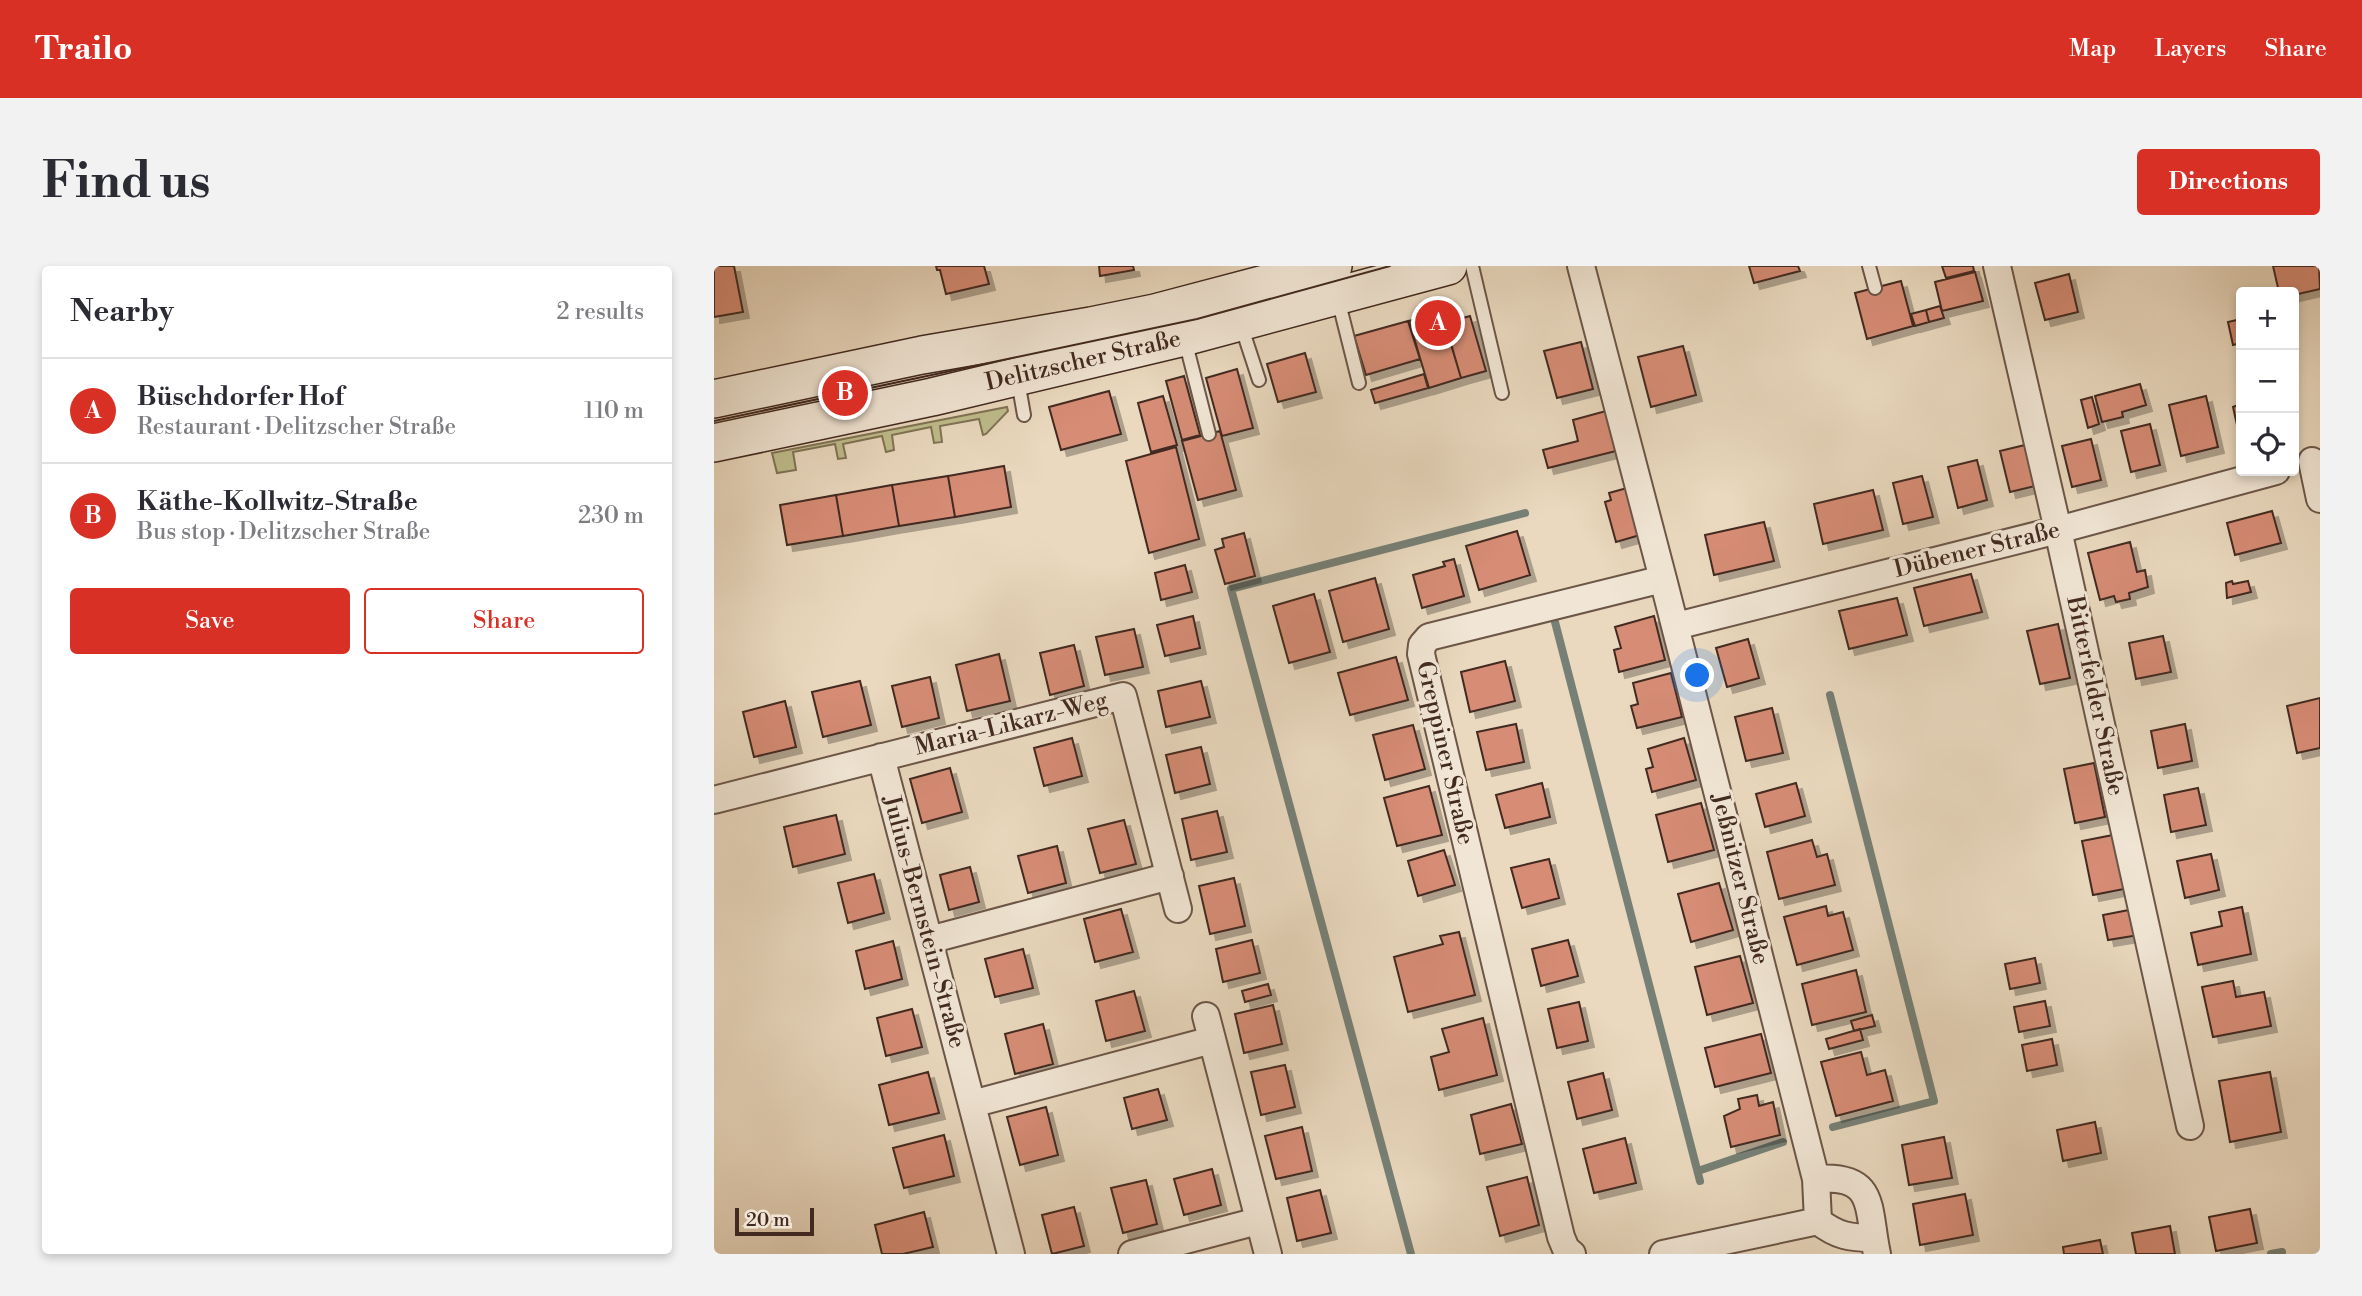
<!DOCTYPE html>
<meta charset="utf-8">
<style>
:root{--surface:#fff;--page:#f2f2f3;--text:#2b2b33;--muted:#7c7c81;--line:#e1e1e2;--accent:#d93025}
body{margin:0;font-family:"Libre Bodoni",serif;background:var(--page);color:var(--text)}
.controls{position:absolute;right:21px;top:21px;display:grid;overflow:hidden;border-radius:7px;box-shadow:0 4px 10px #0003}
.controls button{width:63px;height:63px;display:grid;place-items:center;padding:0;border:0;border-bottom:2px solid var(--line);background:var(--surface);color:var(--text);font:35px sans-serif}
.scale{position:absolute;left:21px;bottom:18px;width:79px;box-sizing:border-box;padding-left:7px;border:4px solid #422a20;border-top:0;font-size:19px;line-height:24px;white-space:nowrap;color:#422a20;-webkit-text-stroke:5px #f1e6d5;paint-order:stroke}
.you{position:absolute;left:984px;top:410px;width:24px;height:24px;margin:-18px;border:5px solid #fff;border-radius:50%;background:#1a73e8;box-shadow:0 0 0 10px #1a73e833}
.badge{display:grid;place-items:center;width:46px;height:46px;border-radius:50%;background:var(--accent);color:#fff;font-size:23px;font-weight:700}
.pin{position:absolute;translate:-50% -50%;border:4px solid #fff;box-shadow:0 2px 7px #0006}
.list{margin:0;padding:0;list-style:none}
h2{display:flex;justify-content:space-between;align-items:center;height:91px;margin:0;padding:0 28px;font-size:30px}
h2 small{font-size:23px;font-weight:400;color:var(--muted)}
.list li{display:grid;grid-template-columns:46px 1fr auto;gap:21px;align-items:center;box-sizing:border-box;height:105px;padding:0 28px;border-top:2px solid var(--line)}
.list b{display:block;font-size:26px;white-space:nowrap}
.list p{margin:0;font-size:23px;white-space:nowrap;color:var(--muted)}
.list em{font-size:23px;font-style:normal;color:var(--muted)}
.actions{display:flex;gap:14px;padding:21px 28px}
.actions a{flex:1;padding:16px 0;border:2px solid var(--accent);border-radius:7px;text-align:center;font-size:24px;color:var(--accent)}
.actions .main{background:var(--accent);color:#fff}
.icon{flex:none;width:38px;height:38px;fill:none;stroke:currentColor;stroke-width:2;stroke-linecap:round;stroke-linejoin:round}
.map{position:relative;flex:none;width:1606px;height:988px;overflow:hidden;border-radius:7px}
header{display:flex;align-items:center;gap:42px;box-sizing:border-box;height:98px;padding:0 35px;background:var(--accent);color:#fff}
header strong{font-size:33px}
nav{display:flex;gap:38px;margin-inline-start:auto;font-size:24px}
.intro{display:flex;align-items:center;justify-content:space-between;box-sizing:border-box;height:168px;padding:0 42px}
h1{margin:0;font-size:49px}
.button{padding:18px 32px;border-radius:7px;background:var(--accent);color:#fff;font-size:24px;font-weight:700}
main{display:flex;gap:42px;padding:0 42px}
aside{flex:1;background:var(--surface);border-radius:7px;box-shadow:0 4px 10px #0003}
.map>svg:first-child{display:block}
</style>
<header>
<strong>Trailo</strong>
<nav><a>Map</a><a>Layers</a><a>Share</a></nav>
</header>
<div class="intro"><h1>Find us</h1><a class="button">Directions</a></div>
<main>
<aside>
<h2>Nearby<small>2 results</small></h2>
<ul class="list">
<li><span class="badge">A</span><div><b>Büschdorfer Hof</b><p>Restaurant · Delitzscher Straße</p></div><em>110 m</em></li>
<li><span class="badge">B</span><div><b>Käthe-Kollwitz-Straße</b><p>Bus stop · Delitzscher Straße</p></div><em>230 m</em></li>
</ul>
<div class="actions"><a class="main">Save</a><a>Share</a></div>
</aside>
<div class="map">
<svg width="1606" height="988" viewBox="0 0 1606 988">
<defs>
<filter id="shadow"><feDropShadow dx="6" dy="6" stdDeviation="0" flood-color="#0004"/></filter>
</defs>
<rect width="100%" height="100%" fill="#ead9bf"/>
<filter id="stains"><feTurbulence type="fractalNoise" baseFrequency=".00286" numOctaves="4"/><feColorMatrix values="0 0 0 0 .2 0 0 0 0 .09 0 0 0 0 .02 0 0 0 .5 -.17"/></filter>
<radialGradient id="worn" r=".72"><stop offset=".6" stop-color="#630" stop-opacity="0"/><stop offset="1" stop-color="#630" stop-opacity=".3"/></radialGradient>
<path fill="#bfbd8c" stroke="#807456" stroke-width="2" d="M293,141L294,145L272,168L269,169L265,153L226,160L228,176L220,177L217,161L178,169L180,184L172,186L168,170L129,178L132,192L124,193L121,178L79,186L82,204L63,207L58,187Z"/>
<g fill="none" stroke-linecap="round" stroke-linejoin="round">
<path stroke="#768076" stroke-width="8" d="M841,356L986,915
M1116,429L1220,835L1119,861
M984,905L1069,876
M697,988L517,323L811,247
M1557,988L1568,986"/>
</g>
<path fill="#d68c75" stroke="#422a20" stroke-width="2" filter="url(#shadow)" d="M0,0H20L29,46L0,51Z
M222,0H270L275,18L232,28L226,4H223Z
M385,0H419L420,4L386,10Z
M1035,0H1084L1086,5L1040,17Z
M1228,0H1259L1260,5L1232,12Z
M1559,0H1605L1606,23L1580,29V26H1565Z
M1261,6L1269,35L1228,45L1221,16Z
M1355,8L1364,46L1331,54L1321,17Z
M1187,15L1199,60L1153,73L1141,27Z
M1226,40L1230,52L1215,56L1212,44Z
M1212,44L1215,56L1201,60L1197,48Z
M727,45L747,112L715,122L695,55Z
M756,50L772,105L747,112L731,57Z
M1527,53V77L1519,79L1514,56Z
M694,55L706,93L652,109L640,70Z
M867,76L879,123L843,132L830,85Z
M969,80L982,129L937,141L924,91Z
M591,87L602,126L564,136L553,98Z
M523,103L539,162L508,170L492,112Z
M710,108L714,122L661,137L657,124Z
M470,110L486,169L468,174L452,115Z
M1426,118L1432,139L1408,146L1409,151L1388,156L1381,130Z
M395,125L407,168L347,184L335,141Z
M449,130L463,179L437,186L424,137Z
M1492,130L1504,181L1467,190L1455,139Z
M1378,131L1385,158L1374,162L1367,134Z
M1527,138V177L1519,141Z
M892,145L902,185L834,202L829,184L864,175L859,154Z
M1436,158L1446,199L1417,206L1407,165Z
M506,165L522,224L484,234L468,175Z
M1377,173L1387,214L1358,221L1348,180Z
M1315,178L1325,219L1296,226L1286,185Z
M462,181L485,273L435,287L412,195Z
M1263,194L1273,234L1244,242L1234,201Z
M290,200L297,241L241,251L234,210Z
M234,210L241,251L185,260L178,219Z
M1208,210L1219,251L1189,258L1179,217Z
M178,219L185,260L129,270L122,229Z
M913,222L926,269L902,276L891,236L897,234L895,227Z
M1159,224L1169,264L1109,278L1100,238Z
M122,229L129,270L73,279L66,239Z
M1558,245L1567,277L1521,289L1513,257Z
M1050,256L1060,295L1000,309L991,269Z
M803,265L816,309L765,324L752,280Z
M530,267L541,310L511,318L501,284L510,281L508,273Z
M1416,276L1423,306L1431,304L1434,321L1415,327L1416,333L1402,336L1400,330L1386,334L1374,287Z
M740,293L750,330L708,342L699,309L731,300L729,296Z
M471,299L478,326L447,334L441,307Z
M1257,308L1268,346L1210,360L1200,322Z
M661,312L675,363L629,376L615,325Z
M1518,315L1519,318L1534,315L1537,326L1513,332L1512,317Z
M600,328L616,386L575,397L559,340Z
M1183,332L1193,369L1135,383L1125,345Z
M479,350L486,382L451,390L443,359Z
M940,350L951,394L905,406L900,384L907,382L901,361Z
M1344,358L1356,412L1326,418L1313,365Z
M420,363L429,401L391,409L382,371Z
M1449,370L1457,406L1422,413L1415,377Z
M1034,373L1045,412L1013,421L1002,382Z
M360,379L370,420L336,429L326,387Z
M285,388L296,435L253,445L242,399Z
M682,391L694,434L636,449L624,407Z
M791,395L801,435L756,446L747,406Z
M957,407L968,451L923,462L917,440L924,438L919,417Z
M216,411L225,452L188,461L178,420Z
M146,415L157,459L109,471L98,426Z
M487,415L496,451L452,461L444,425Z
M1606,432V482L1583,487L1573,440Z
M71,435L82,481L40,491L29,446Z
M1058,442L1069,487L1032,495L1021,451Z
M802,458L810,496L772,504L763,466Z
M1471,458L1478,495L1444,502L1437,465Z
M699,459L711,503L671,514L659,469Z
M358,472L368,510L330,520L320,482Z
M970,472L982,514L938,526L932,503L939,501L934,483Z
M487,481L496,518L461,527L452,489Z
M1380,497L1391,551L1361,557L1350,503Z
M236,502L248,546L208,557L196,513Z
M828,517L836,551L791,562L782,529Z
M1082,517L1091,550L1051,561L1042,528Z
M715,520L728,569L683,580L670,532Z
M1484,522L1492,559L1457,566L1450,529Z
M987,537L1000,584L954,596L942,549Z
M503,545L513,586L477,594L468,553Z
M122,549L131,588L79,601L70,561Z
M410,554L422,598L386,607L374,563Z
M1399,569L1410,623L1379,629L1368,575Z
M1098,574L1103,591L1113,588L1121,619L1065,633L1053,586Z
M343,580L352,617L314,627L304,590Z
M730,584L741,619L704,630L694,595Z
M1497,588L1505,624L1471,632L1463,595Z
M835,593L845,632L808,642L797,602Z
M256,601L265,636L235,644L226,609Z
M160,608L170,647L134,657L124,617Z
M520,612L531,660L496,668L485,620Z
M1005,617L1019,664L977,676L964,628Z
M1112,640L1114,650L1129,646L1139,684L1083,699L1070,651Z
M1528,641L1537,688L1484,699L1477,667L1508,660L1505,646Z
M407,643L419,686L381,696L370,653Z
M1420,643L1425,669L1394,674L1389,649Z
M745,666L761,729L694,746L680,691L729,678L726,670Z
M538,674L546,707L509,716L502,683Z
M854,674L864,710L827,720L818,683Z
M179,675L188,713L151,723L142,685Z
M309,683L319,722L281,731L271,693Z
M1026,690L1039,737L993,749L981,701Z
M1321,692L1326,717L1296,723L1291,698Z
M1142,704L1152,746L1098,759L1088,718Z
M1519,715L1522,731L1550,726L1557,760L1499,771L1488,721Z
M554,718L557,729L531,736L528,725Z
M420,725L431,765L392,775L382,735Z
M1331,735L1336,760L1305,766L1300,741Z
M865,736L874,775L843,782L834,743Z
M559,739L568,778L530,787L521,748Z
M198,743L208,781L172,790L163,752Z
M1158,749L1161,760L1140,765L1137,755Z
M769,752L783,809L725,824L717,791L735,786L728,763Z
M329,758L339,798L301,808L291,768Z
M1146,763L1149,774L1115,783L1112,773Z
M1047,768L1057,807L1001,821L991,782Z
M1338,773L1343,799L1313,805L1308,779Z
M1147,786L1153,809L1171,804L1179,835L1122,850L1107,796Z
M571,799L581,841L547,849L537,806Z
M214,806L225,847L175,859L165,819Z
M1556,806L1567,866L1516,876L1505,815Z
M889,807L898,844L863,853L854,816Z
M444,823L453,854L418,863L410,832Z
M1043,829L1045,840L1059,836L1066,869L1017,881L1010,850L1026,843L1024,833Z
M797,838L808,878L766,888L757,849Z
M332,841L344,889L306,899L293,851Z
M1381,856L1387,887L1349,895L1343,864Z
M588,861L598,905L562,913L551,870Z
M230,869L240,910L190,922L179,882Z
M1230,871L1238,912L1195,919L1188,879Z
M911,872L922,917L880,927L869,883Z
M498,903L507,939L470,949L460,913Z
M813,911L825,959L786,970L773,921Z
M432,914L443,958L409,967L397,922Z
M606,924L617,967L583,975L573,932Z
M1251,928L1259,969L1206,979L1199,938Z
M360,941L370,980L338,988L328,949Z
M1536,943L1543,977L1502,985L1495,951Z
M210,946L219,981L189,988H168L161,959Z
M1456,960L1461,988H1422L1418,967Z
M1386,974L1389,988H1350L1349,981Z"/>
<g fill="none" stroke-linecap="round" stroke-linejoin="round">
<g stroke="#6c5648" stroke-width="16">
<path id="lane" d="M758,0L788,127
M1155,0L1161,22
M624,33L645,117
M527,59L545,114
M471,74L495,168
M304,115L310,149"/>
</g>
<g stroke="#6c5648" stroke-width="30">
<path id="street" d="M1283,0L1344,264L1476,860
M1598,195L1606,233
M949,313L1102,913
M962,360L1344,264L1562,205
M167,491L297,988
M0,534L409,430L464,643
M215,674L456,610
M492,750L554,988
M258,838L498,774
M1160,972C1136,972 1123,970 1104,955L1102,913C1163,908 1153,942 1163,988
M418,988L544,955
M858,988L852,983L847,971L707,388L708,379L715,371L949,313L867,0
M949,988L1104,955"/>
</g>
<g stroke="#422a20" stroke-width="40">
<path id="secondary" d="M0,133L208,89L377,60L441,47L619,0
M0,177L218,131L470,71L734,0"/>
</g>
<use href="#lane" stroke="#f1e6d5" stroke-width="12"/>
<use href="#street" stroke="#f1e6d5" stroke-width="26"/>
<use href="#secondary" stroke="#f1e6d5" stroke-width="37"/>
<path stroke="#422a20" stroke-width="2" d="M0,155L483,53L676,0"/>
</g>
<g text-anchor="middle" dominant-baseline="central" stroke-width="6" stroke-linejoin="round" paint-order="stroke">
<g font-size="24" fill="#422a20" stroke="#f1e6d5">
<text transform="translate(369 95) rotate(-13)">Delitzscher Straße</text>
<text transform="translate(1263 284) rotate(-14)">Dübener Straße</text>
<text transform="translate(1381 430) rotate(78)">Bitterfelder Straße</text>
<text transform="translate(297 458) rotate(-14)">Maria-Likarz-Weg</text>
<text transform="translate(731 487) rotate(77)">Greppiner Straße</text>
<text transform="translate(1026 613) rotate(76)">Jeßnitzer Straße</text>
<text transform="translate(210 656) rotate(75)">Julius-Bernstein-Straße</text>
</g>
</g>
<rect width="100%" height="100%" filter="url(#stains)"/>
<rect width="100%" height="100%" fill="url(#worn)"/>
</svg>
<div class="controls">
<button>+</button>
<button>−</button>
<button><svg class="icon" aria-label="locate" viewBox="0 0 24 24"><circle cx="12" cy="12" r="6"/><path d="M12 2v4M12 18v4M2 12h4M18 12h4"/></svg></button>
</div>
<div class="scale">20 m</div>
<div class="you"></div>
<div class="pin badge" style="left:724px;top:57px">A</div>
<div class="pin badge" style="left:131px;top:127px">B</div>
</div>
</main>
